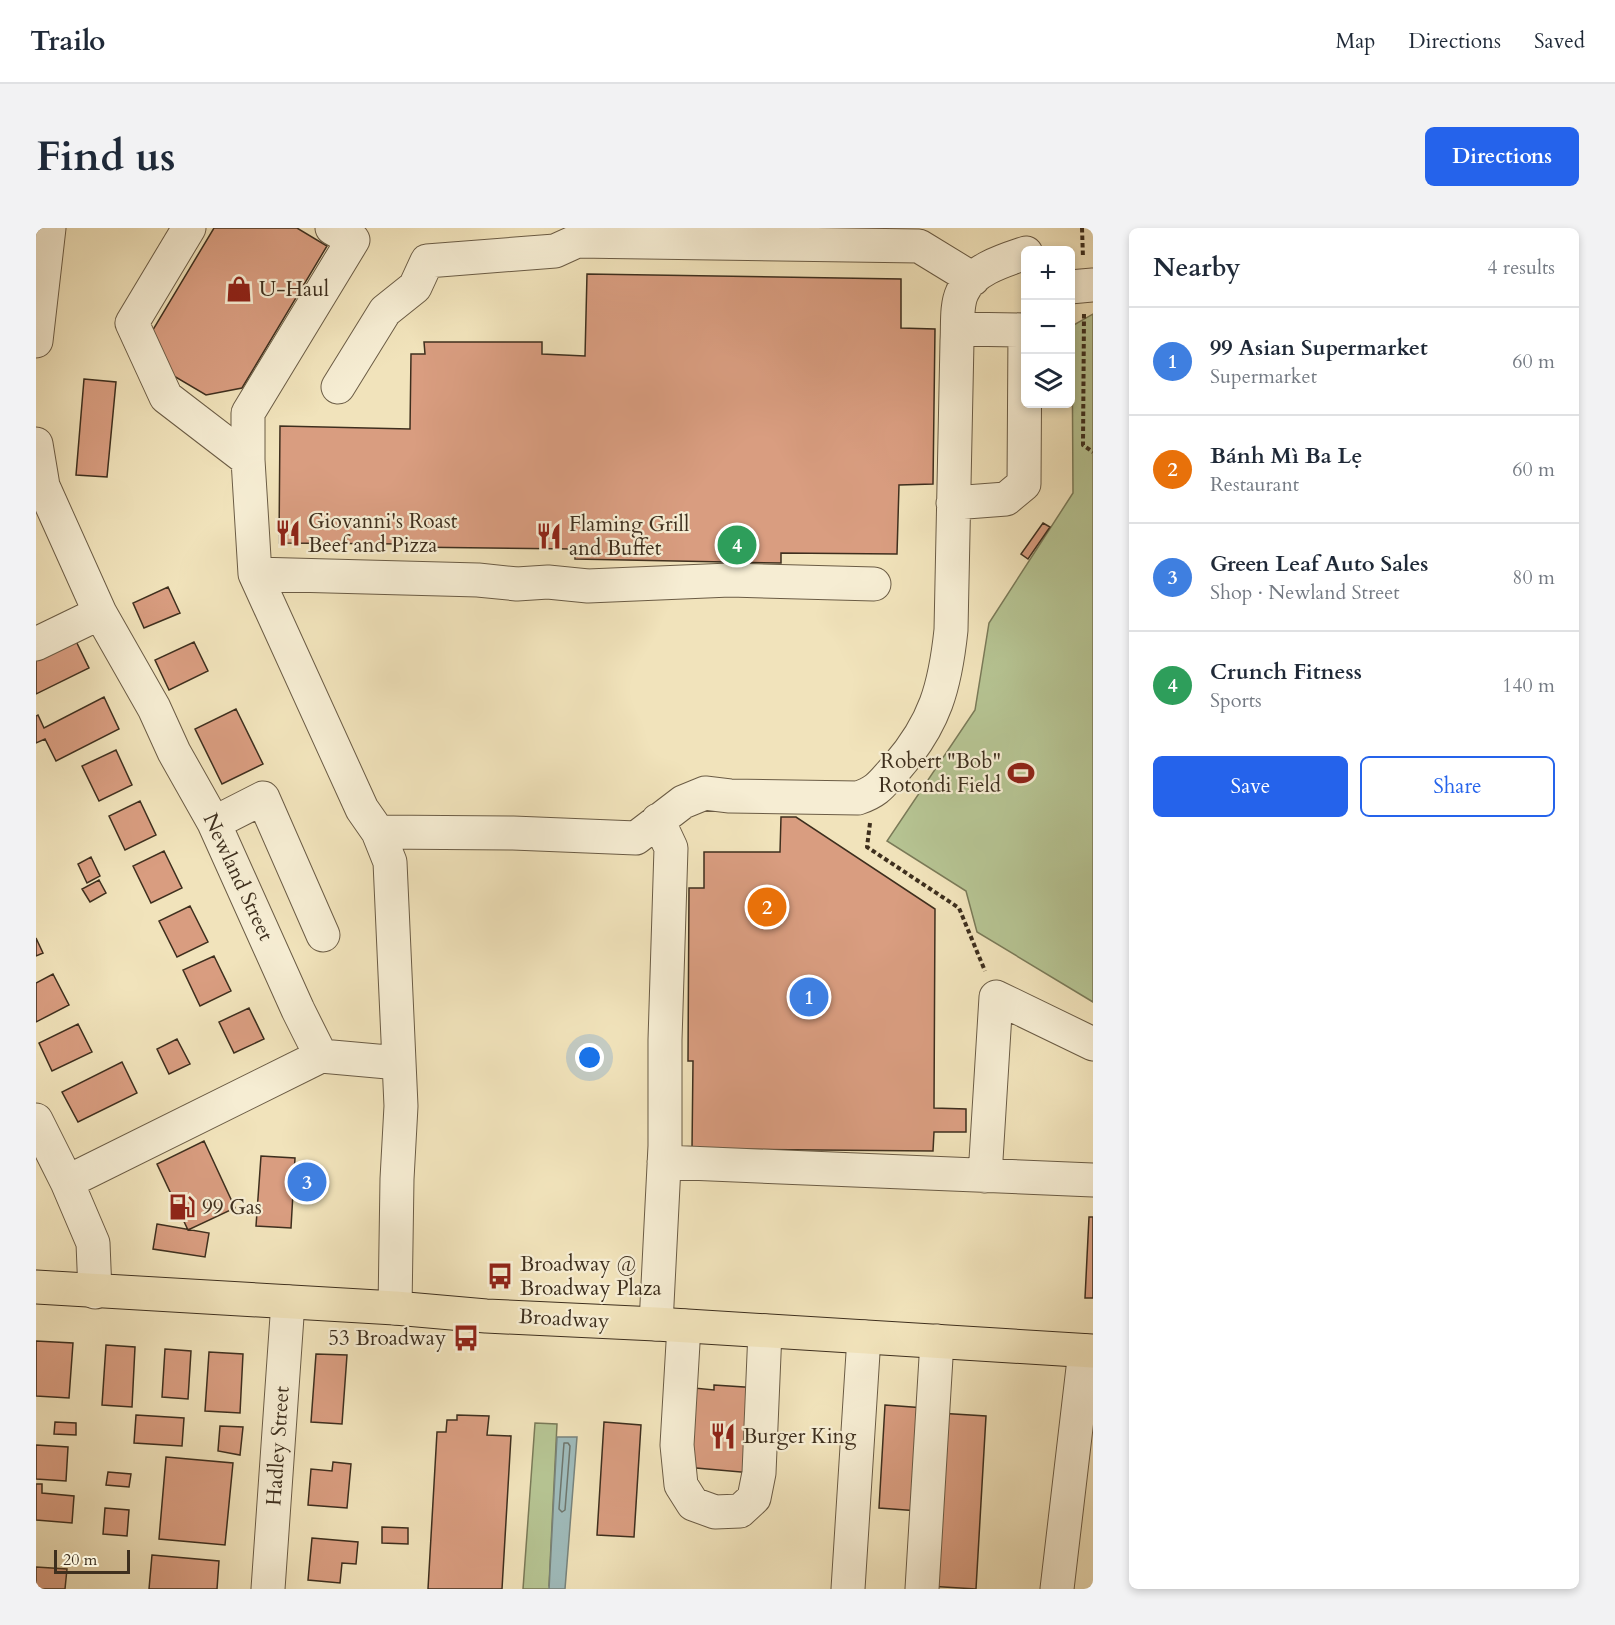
<!DOCTYPE html>
<meta charset="utf-8">
<style>
:root{--surface:#fff;--page:#f2f2f3;--text:#1f2937;--muted:#747a83;--line:#e0e1e3;--accent:#2563eb}
body{margin:0;font-family:Cardo,serif;background:var(--page);color:var(--text)}
.controls{position:absolute;right:18px;top:18px;display:grid;overflow:hidden;border-radius:9px;box-shadow:0 3px 9px #0003}
.controls button{width:54px;height:54px;display:grid;place-items:center;padding:0;border:0;border-bottom:2px solid var(--line);background:var(--surface);color:var(--text);font:30px sans-serif}
.scale{position:absolute;left:18px;bottom:15px;width:76px;box-sizing:border-box;padding-left:6px;border:3px solid #3e2f1e;border-top:0;font-size:16px;line-height:21px;white-space:nowrap;color:#3e2f1e;-webkit-text-stroke:4px #f6edd3;paint-order:stroke}
.you{position:absolute;left:554px;top:830px;width:21px;height:21px;margin:-15px;border:4px solid #fff;border-radius:50%;background:#1a73e8;box-shadow:0 0 0 9px #1a73e833}
.badge{display:grid;place-items:center;width:39px;height:39px;border-radius:50%;background:var(--accent);color:#fff;font-size:20px;font-weight:700}
.pin{position:absolute;translate:-50% -50%;border:3px solid #fff;box-shadow:0 2px 6px #0006}
.list{margin:0;padding:0;list-style:none}
h2{display:flex;justify-content:space-between;align-items:center;height:78px;margin:0;padding:0 24px;font-size:26px}
h2 small{font-size:20px;font-weight:400;color:var(--muted)}
.list li{display:grid;grid-template-columns:39px 1fr auto;gap:18px;align-items:center;box-sizing:border-box;height:108px;padding:0 24px;border-top:2px solid var(--line)}
.list b{display:block;font-size:22px;white-space:nowrap}
.list p{margin:0;font-size:20px;white-space:nowrap;color:var(--muted)}
.list em{font-size:20px;font-style:normal;color:var(--muted)}
.actions{display:flex;gap:12px;padding:18px 24px}
.actions a{flex:1;padding:14px 0;border:2px solid var(--accent);border-radius:9px;text-align:center;font-size:21px;color:var(--accent)}
.actions .main{background:var(--accent);color:#fff}
.icon{flex:none;width:33px;height:33px;fill:none;stroke:currentColor;stroke-width:2;stroke-linecap:round;stroke-linejoin:round}
.map{position:relative;flex:none;width:1057px;height:1361px;overflow:hidden;border-radius:9px}
header{display:flex;align-items:center;gap:36px;box-sizing:border-box;height:84px;padding:0 30px;background:var(--surface);border-bottom:2px solid var(--line)}
header strong{font-size:28px}
nav{display:flex;gap:33px;margin-inline-start:auto;font-size:21px}
.intro{display:flex;align-items:center;justify-content:space-between;box-sizing:border-box;height:144px;padding:0 36px}
h1{margin:0;font-size:42px}
.button{padding:15px 27px;border-radius:9px;background:var(--accent);color:#fff;font-size:21px;font-weight:700}
main{display:flex;gap:36px;padding:0 36px}
aside{flex:1;background:var(--surface);border-radius:9px;box-shadow:0 3px 9px #0003}
.map>svg:first-child{display:block}
</style>
<header>
<strong>Trailo</strong>
<nav><a>Map</a><a>Directions</a><a>Saved</a></nav>
</header>
<div class="intro"><h1>Find us</h1><a class="button">Directions</a></div>
<main>
<div class="map">
<svg width="1057" height="1361" viewBox="0 0 1057 1361">
<rect width="100%" height="100%" fill="#f1e3bb"/>
<filter id="stains"><feTurbulence type="fractalNoise" baseFrequency=".00333" numOctaves="4"/><feColorMatrix values="0 0 0 0 .2 0 0 0 0 .09 0 0 0 0 .02 0 0 0 .5 -.17"/></filter>
<radialGradient id="worn" r=".72"><stop offset=".6" stop-color="#630" stop-opacity="0"/><stop offset="1" stop-color="#630" stop-opacity=".3"/></radialGradient>
<path fill="#b6c493" stroke="#7a7a58" stroke-width="1.5" d="M1057,86V774L941,704L930,663L851,613L939,482L953,395L1037,265L1036,98Z
M499,1195L521,1196L513,1358L517,1361H487Z"/>
<path fill="#9fbbbb" stroke="#78837c" stroke-width="1.5" d="M521,1209H541L529,1361H513Z"/>
<g fill="none" stroke-linecap="round" stroke-linejoin="round">
<path stroke="#6e756c" stroke-width="1.5" d="M528,1215H532L534,1218L529,1282L526,1284L523,1281Z"/>
</g>
<path fill="#d99d80" stroke="#3e2f1e" stroke-width="1.5" d="M178,0H261L291,18L206,160L170,167L126,141L115,105Z
M551,46L865,51V100L899,101L897,256L863,257L861,326L745,325V335L539,331V321L371,319V316L243,315L244,198L374,201L375,126H389L388,114H506V126L549,128Z
M48,151L80,154L71,249L40,247Z
M1007,295L1014,299L992,331L985,326Z
M132,359L144,385L108,400L97,375Z
M38,409L53,440L0,466V428Z
M158,414L172,443L133,462L119,432Z
M68,469L83,501L20,533L9,511L0,515V488L2,487L8,500Z
M200,481L227,536L186,556L159,501Z
M80,522L96,557L63,573L46,538Z
M104,573L120,607L89,622L73,588Z
M745,589H760L899,681L898,880L930,881V904H898L897,923L656,921L657,833H652L653,660H668V624H744Z
M128,623L146,660L115,675L97,638Z
M55,629L64,648L51,655L42,636Z
M63,652L70,665L54,674L46,661Z
M154,678L172,714L141,729L123,693Z
M0,710L7,725L0,728Z
M178,728L195,763L164,778L147,742Z
M17,746L33,777L0,794V755Z
M213,780L228,811L198,825L183,794Z
M42,796L56,824L16,843L3,815Z
M141,811L154,836L133,846L121,821Z
M86,834L101,865L42,894L26,864Z
M168,913L199,980L152,1002L121,936Z
M225,928L259,930L255,1000L220,998Z
M1053,989H1057V1070H1049Z
M121,996L173,1005L169,1029L117,1021Z
M0,1113L37,1115L33,1170L0,1168Z
M70,1117L99,1119L96,1179L66,1177Z
M129,1121L155,1123L152,1171L126,1169Z
M173,1124L207,1126L204,1185L169,1183Z
M280,1126L311,1127L306,1196L275,1194Z
M678,1157L723,1160L716,1245L649,1239L648,1159L678,1162Z
M849,1177L889,1180L883,1283L843,1280Z
M902,1185L950,1188L940,1361L892,1358Z
M100,1187L148,1190L146,1218L98,1215Z
M421,1187L453,1188L451,1207L475,1208L466,1361H392L401,1204H410L411,1192H421Z
M19,1194L40,1195V1207L18,1206Z
M568,1194L605,1197L598,1309L561,1307Z
M184,1198L207,1199L204,1227L182,1223Z
M0,1217L32,1219L30,1253L0,1251Z
M130,1229L197,1235L189,1317L123,1311Z
M297,1234L315,1236L311,1280L272,1277L275,1241L296,1243Z
M72,1244L95,1246L93,1259L70,1257Z
M0,1256H6V1265L38,1268L36,1295L0,1292Z
M69,1280L93,1282L91,1308L67,1306Z
M346,1299L372,1300V1316L346,1315Z
M276,1310L322,1314L320,1336L306,1335L304,1355L272,1352Z
M116,1327L183,1333L181,1361H113Z
M0,1339L31,1341L29,1361H0Z"/>
<g fill="none" stroke-linecap="round" stroke-linejoin="round">
<g stroke="#6b5c45" stroke-width="35">
<path id="minor" d="M153,0L96,95L130,169L212,232
M1034,59L1057,57
M0,113L13,0
M302,159L349,83L379,59L391,33L519,23L541,13L883,18L937,51
M0,216L7,258L64,385L118,480L138,524L178,595L262,782L285,828L31,954
M917,275L970,271L988,256L989,102L922,101
M219,346L212,232V185L317,12L296,0
M0,416L64,385
M178,595L227,570L287,707
M342,604L477,605L600,610L647,574L669,565L694,568L822,570C843,563 846,555 861,539C899,495 909,459 915,402L921,113C922,98 920,78 926,65C935,42 969,32 990,25
M285,828L363,835
M0,892L31,954L57,1015L59,1064
M628,934L1057,952
M949,948L960,769L1057,816
M359,1080L361,951L365,878L354,634L342,604L326,581L219,346L442,352L481,356L512,354L552,358L694,352L838,356
M620,1096L629,918V812L635,620L622,592
M648,1098L641,1217L645,1257L657,1276L679,1284L704,1283L718,1270L723,1245L729,1103
M232,1361L252,1074
M812,1361L828,1109
M886,1361L901,1113
M1021,1361L1049,1123"/>
</g>
<g stroke="#3e2f1e" stroke-width="35">
<path id="major" d="M0,1059L359,1080L450,1088L620,1096L1057,1123"/>
</g>
<path stroke="#3e2f1e" stroke-width="4" stroke-dasharray="4.5 3" stroke-linecap="butt" d="M1046,0L1047,30
M1048,86L1047,217L1057,224
M834,595L831,619L923,680L949,743"/>
<use href="#minor" stroke="#f6edd3" stroke-width="33"/>
<use href="#major" stroke="#f1e3bb" stroke-width="33"/>
</g>
<defs>
<g id="shop-bare" transform="scale(2.07)"><path d="M-5-2.5h2.3a2.7 3.5 0 0 1 5.4 0H5L5.5 6h-11ZM-1.5-2.5h3a1.5 2.3 0 0 0-3 0Z" fill="#8f2418" stroke="#f6edd3" stroke-width="2.5" paint-order="stroke"/></g>
<g id="restaurant-bare" transform="scale(2.07)"><path d="M-5-6h1v4h1v-4h1v4h1v-4h1v5L-1.5 .5V6h-2V.5L-5-1ZM5-6V6H3V1.5H1.5Q1.5-4 5-6Z" fill="#8f2418" stroke="#f6edd3" stroke-width="2.5" paint-order="stroke"/></g>
<g id="stadium-bare" transform="scale(2.07)"><path d="M0-5a6.5 5 0 1 0 0 10a6.5 5 0 1 0 0-10ZM-3.5-1.8h7v3.6h-7Z" fill="#8f2418" stroke="#f6edd3" stroke-width="2.5" paint-order="stroke"/></g>
<g id="fuel-bare" transform="scale(2.07)"><path d="M-5.5-6h7V0h2V4h1.3V-2.5L3-4.5l.8-.8L6-3V5H2.5V1h-1V6h-7ZM-4.2-4.7v3.2H.2V-4.7Z" fill="#8f2418" stroke="#f6edd3" stroke-width="2.5" paint-order="stroke"/></g>
<g id="bus-bare" transform="scale(2.07)"><path d="M-5-6H5V4H4V6H2V4H-2V6H-4V4H-5ZM-3.5-4V0h7V-4ZM-3.5 1.2v1.5H-2V1.2ZM2 1.2v1.5H3.5V1.2Z" fill="#8f2418" stroke="#f6edd3" stroke-width="2.5" paint-order="stroke"/></g>
</defs>
<g fill-rule="evenodd">
<use href="#shop-bare" x="203" y="61"/>
<use href="#restaurant-bare" x="252" y="305"/>
<use href="#restaurant-bare" x="513" y="308"/>
<use href="#stadium-bare" x="985" y="545"/>
<use href="#fuel-bare" x="146" y="979"/>
<use href="#bus-bare" x="464" y="1048"/>
<use href="#bus-bare" x="430" y="1110"/>
<use href="#restaurant-bare" x="687" y="1208"/>
</g>
<g text-anchor="middle" dominant-baseline="central" stroke-width="4.5" stroke-linejoin="round" paint-order="stroke">
<g font-size="21" fill="#3e2f1e" stroke="#f6edd3" text-anchor="start">
<text x="223" y="61">U-Haul</text>
<text x="272" y="293">Giovanni's Roast<tspan x="272" dy="24">Beef and Pizza</tspan></text>
<text x="533" y="296">Flaming Grill<tspan x="533" dy="24">and Buffet</tspan></text>
<text x="965" y="533" text-anchor="end">Robert "Bob"<tspan x="965" dy="24">Rotondi Field</tspan></text>
<text x="166" y="979">99 Gas</text>
<text x="484" y="1036">Broadway @<tspan x="484" dy="24">Broadway Plaza</tspan></text>
<text x="410" y="1110" text-anchor="end">53 Broadway</text>
<text x="707" y="1208">Burger King</text>
</g>
<g font-size="21" fill="#3e2f1e" stroke="#f6edd3">
<text transform="translate(202 649) rotate(65)">Newland Street</text>
<text transform="translate(528 1091) rotate(3)">Broadway</text>
<text transform="translate(242 1218) rotate(-86)">Hadley Street</text>
</g>
</g>
<rect width="100%" height="100%" filter="url(#stains)"/>
<rect width="100%" height="100%" fill="url(#worn)"/>
</svg>
<div class="controls">
<button>+</button>
<button>−</button>
<button><svg class="icon" aria-label="layers" viewBox="0 0 24 24"><path d="M12 4l9 5-9 5-9-5zM3 14l9 5 9-5"/></svg></button>
</div>
<div class="scale">20 m</div>
<div class="you"></div>
<div class="pin badge" style="left:773px;top:769px;background:#3f7fe0">1</div>
<div class="pin badge" style="left:731px;top:679px;background:#e8710a">2</div>
<div class="pin badge" style="left:271px;top:954px;background:#3f7fe0">3</div>
<div class="pin badge" style="left:701px;top:317px;background:#2e9e5b">4</div>
</div>
<aside>
<h2>Nearby<small>4 results</small></h2>
<ul class="list">
<li><span class="badge" style="background:#3f7fe0">1</span><div><b>99 Asian Supermarket</b><p>Supermarket</p></div><em>60 m</em></li>
<li><span class="badge" style="background:#e8710a">2</span><div><b>Bánh Mì Ba Lẹ</b><p>Restaurant</p></div><em>60 m</em></li>
<li><span class="badge" style="background:#3f7fe0">3</span><div><b>Green Leaf Auto Sales</b><p>Shop · Newland Street</p></div><em>80 m</em></li>
<li><span class="badge" style="background:#2e9e5b">4</span><div><b>Crunch Fitness</b><p>Sports</p></div><em>140 m</em></li>
</ul>
<div class="actions"><a class="main">Save</a><a>Share</a></div>
</aside>
</main>
